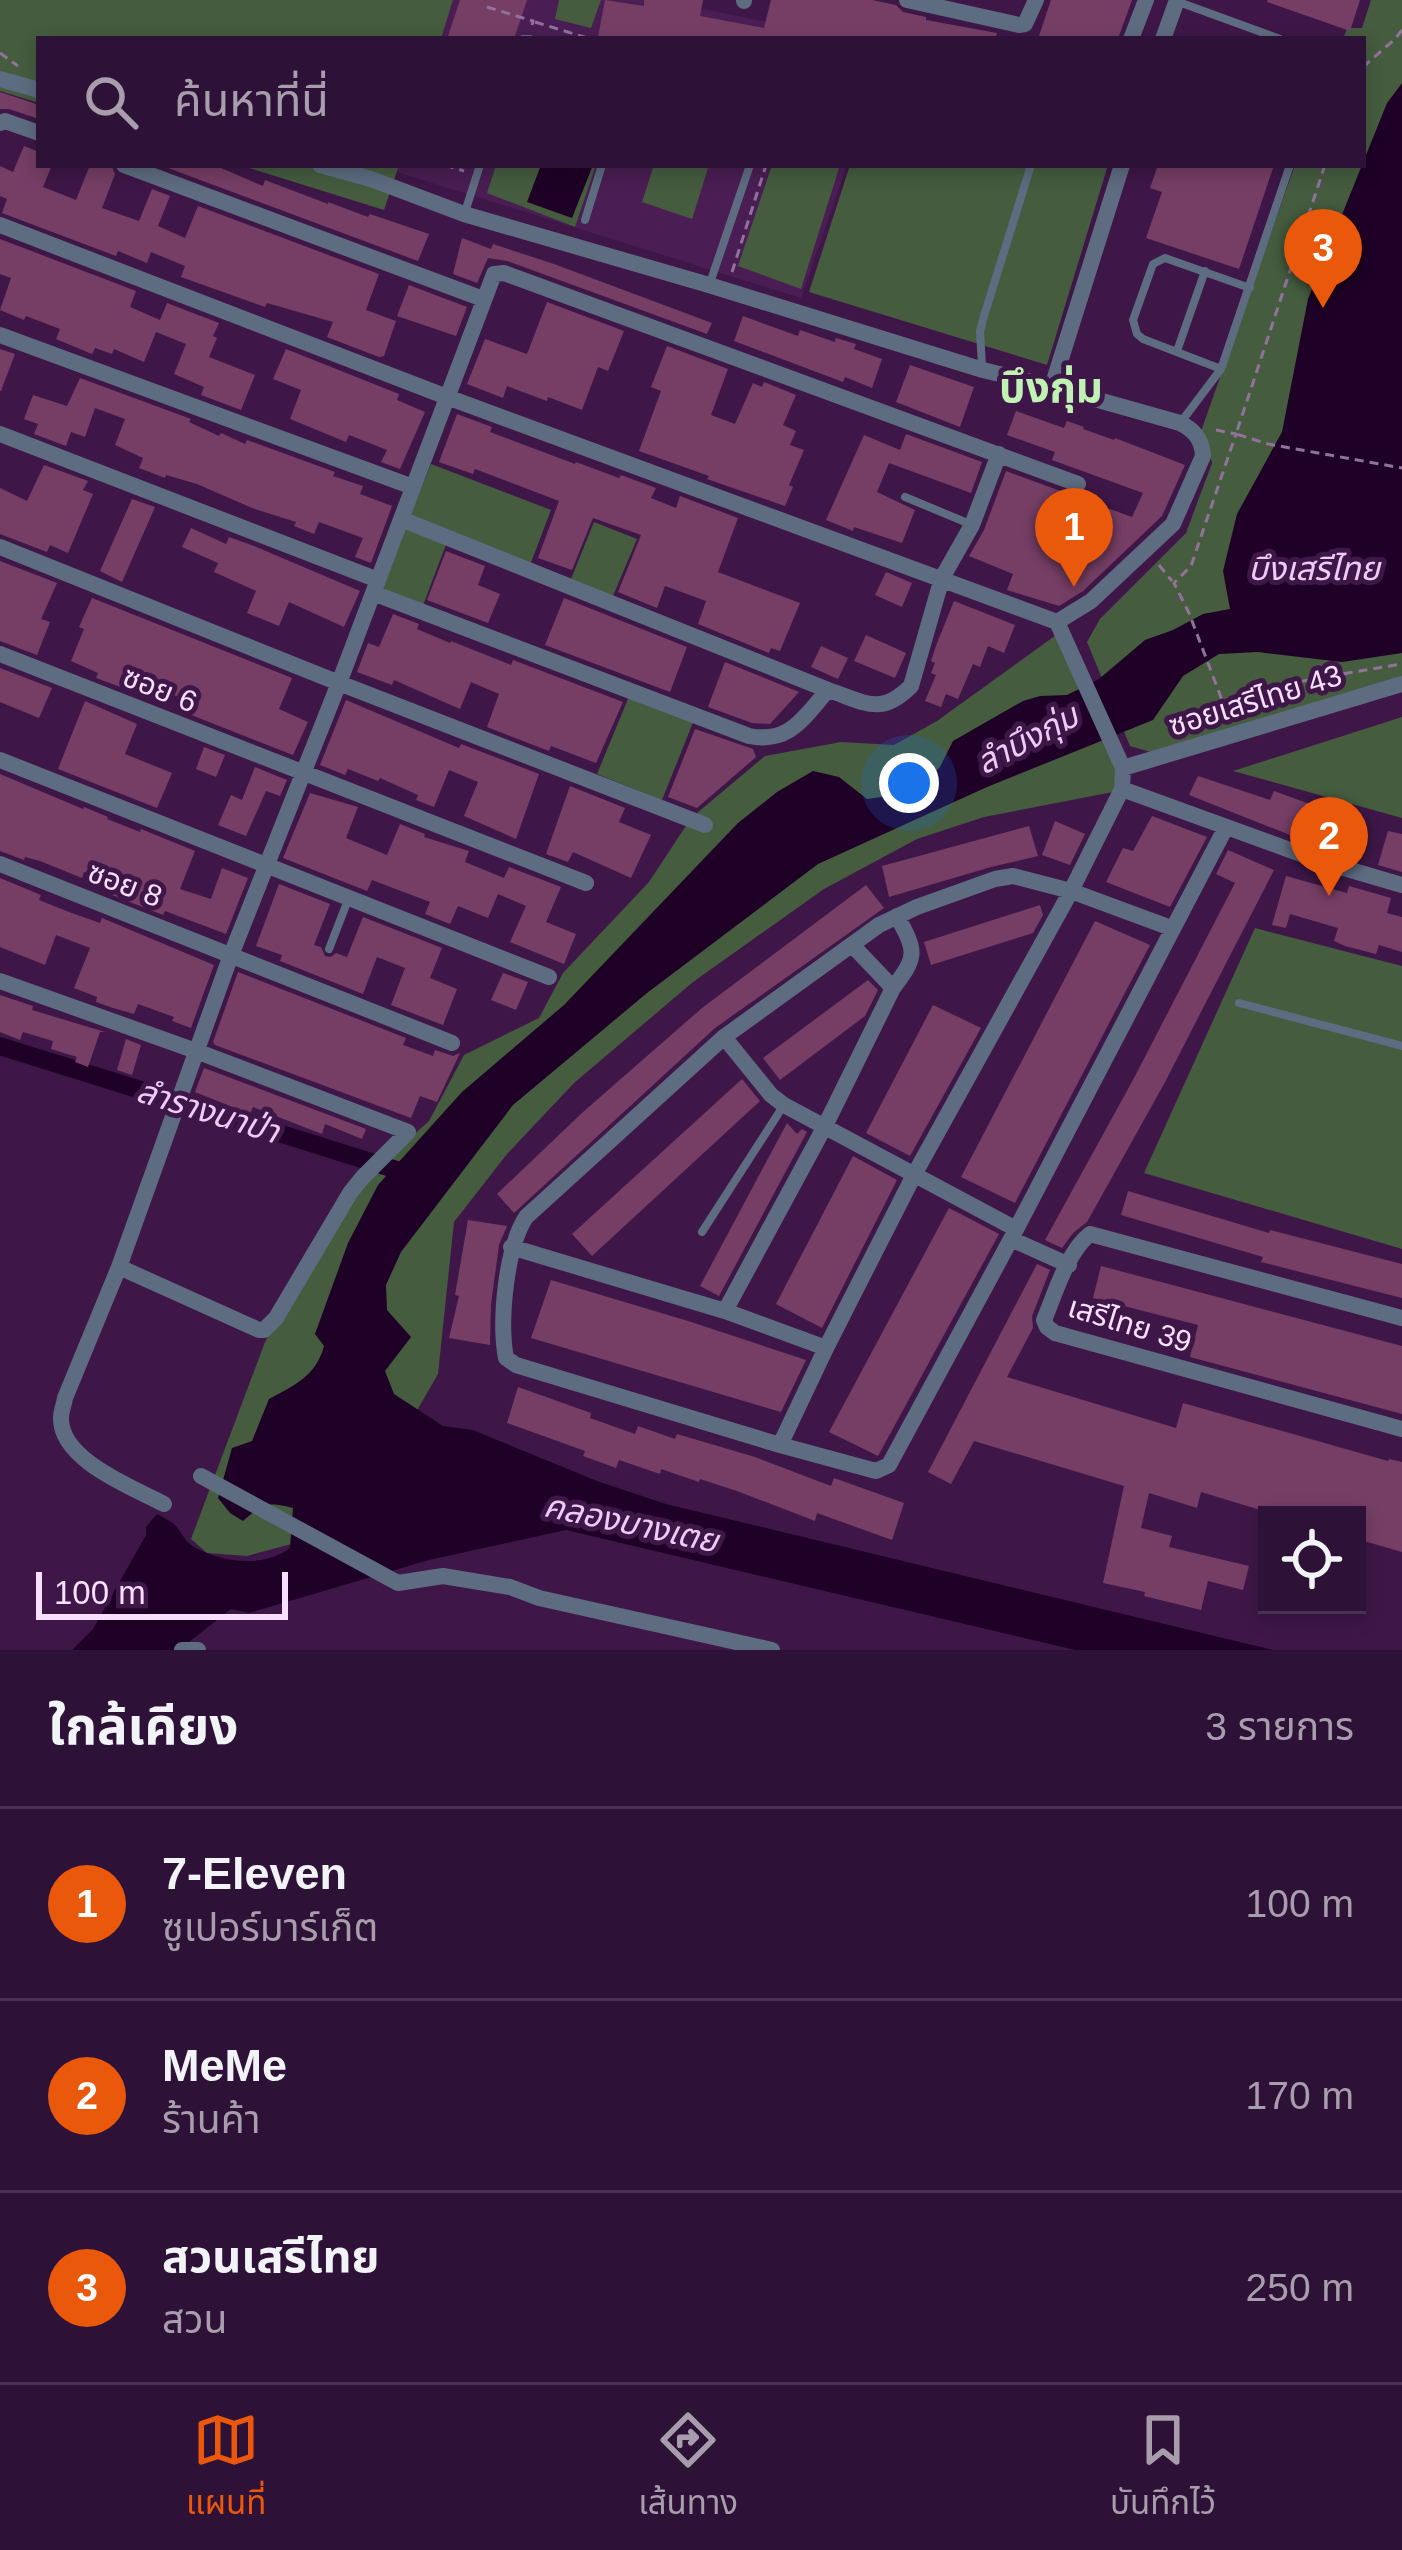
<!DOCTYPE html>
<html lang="th">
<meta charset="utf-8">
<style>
:root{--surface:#2e1136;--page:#3a1f42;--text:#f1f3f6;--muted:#a79dad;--line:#493151;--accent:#ea580c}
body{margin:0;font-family:Helvetica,"Noto Sans Thai",sans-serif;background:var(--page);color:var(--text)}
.controls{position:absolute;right:36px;bottom:36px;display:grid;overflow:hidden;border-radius:0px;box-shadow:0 6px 18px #0003}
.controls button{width:108px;height:108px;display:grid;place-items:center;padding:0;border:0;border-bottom:3px solid var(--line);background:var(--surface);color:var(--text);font:60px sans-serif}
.scale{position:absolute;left:36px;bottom:30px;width:252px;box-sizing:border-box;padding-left:12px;border:6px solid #f7dffd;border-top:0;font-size:33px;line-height:42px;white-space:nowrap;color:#f7dffd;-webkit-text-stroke:9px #3e1748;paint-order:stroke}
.you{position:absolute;left:909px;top:783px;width:42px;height:42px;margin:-30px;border:9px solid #fff;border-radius:50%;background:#1a73e8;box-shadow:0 0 0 18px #1a73e833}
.badge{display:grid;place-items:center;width:78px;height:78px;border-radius:50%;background:var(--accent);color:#fff;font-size:39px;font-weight:700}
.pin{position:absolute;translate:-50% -99px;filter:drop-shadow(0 3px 6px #0008)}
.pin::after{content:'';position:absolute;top:63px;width:42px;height:36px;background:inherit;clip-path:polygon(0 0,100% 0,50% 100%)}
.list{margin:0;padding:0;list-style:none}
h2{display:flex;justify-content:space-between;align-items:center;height:156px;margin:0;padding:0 48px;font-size:51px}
h2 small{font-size:39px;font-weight:400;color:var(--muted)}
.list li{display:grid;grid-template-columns:78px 1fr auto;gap:36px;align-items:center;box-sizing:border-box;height:192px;padding:0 48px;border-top:3px solid var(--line)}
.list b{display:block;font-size:45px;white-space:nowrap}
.list p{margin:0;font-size:39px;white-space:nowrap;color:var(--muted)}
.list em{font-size:39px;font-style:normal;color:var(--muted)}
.icon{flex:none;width:66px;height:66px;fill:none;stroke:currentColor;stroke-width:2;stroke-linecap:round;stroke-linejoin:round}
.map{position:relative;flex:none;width:1402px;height:1650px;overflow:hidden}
.search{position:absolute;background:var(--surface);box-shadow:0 6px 18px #0003;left:36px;right:36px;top:36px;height:132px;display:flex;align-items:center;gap:30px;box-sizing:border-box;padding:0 42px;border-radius:0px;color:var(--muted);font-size:45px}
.sheet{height:732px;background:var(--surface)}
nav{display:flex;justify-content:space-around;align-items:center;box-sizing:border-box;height:168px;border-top:3px solid var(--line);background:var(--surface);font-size:33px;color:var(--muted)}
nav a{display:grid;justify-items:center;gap:6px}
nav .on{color:var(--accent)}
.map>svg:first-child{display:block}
</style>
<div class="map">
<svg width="1402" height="1650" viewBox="0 0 1402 1650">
<rect width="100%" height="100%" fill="#3e1748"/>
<path fill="#4a1e54" d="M453,0H660L848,39H441Z
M399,165H847L801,298L397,172Z"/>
<path fill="#455c3f" d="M0,0H453L441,39H39V103L0,91Z
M559,0H601L591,28L555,19Z
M1371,0H1402V679L1157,754L1130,746L1087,642L1100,619L1186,533L1212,463L1208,447L1199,437L1295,165H1363V39H1343L1347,28H1362Z
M240,165H399L384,210Z
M496,165H596L575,227L487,193Z
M654,165H709L692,219L642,202Z
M772,165H840L801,289L738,266Z
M850,165H1108L1047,365L809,292Z
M431,464L551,510L530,565L409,519Z
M594,522L637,539L613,596L571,579Z
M401,524L447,542L422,608L376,591Z
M1056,635L1117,769L1113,792L984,817L917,839L824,889L693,982L574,1083L507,1154L454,1222L438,1374L393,1452L295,1543L247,1556L207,1553L191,1539L265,1342L357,1185L429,1121L464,1055L539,1018L563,973L649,882L691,818L765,756L841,742L894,745L937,721Z
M630,694L694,720L662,800L597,774Z
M1402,717V818L1233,771Z
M1255,928L1402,966V1249L1144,1173Z"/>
<path fill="#1f0027" d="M1402,83V653L1342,662L1258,652L1219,654L1183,676L1153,720L987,787L818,864L647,993L513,1105L401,1252L386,1285L387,1310L411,1337L385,1371L394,1394L443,1426L473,1430L597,1481L666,1504L1273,1650H1075L566,1530L429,1560L249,1613L231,1609L179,1650H72L93,1629L146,1535V1527L157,1514C163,1517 169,1520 174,1524C182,1532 184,1541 194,1547C223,1563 263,1568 290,1548L293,1508C267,1501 263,1504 243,1521L230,1513L218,1498L232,1448L252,1441L269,1399C295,1385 316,1376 324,1346L315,1334L348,1243L378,1185L462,1092L564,1005L738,823L777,792L813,771L839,777L867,799L896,795L925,783L940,767L953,741L1023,701L1040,696L1067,695L1099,679L1145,640L1173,630L1203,614L1230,609L1223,571L1237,514L1282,432L1308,299L1387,103Z
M541,165H593L572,218L527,202Z"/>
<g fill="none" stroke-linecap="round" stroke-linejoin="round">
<path stroke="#1f0027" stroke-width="18" d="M0,1046L413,1175"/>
</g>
<path fill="#763e65" d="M460,0H527L514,39H447Z
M605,0L644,6V0H703L700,16L764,28L771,0H872L896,5L903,12L926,17V20L997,33L996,39H610L598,37Z
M1051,0H1132L1118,39H1038Z
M1268,0H1360L1350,31L1267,2Z
M0,92L39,105V119L9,109H0Z
M24,146L39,152V165H52L43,187L76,200L90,165H111L115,174L102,208L139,221L152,189L170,196L158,226L185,238L198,206L379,274L366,310L396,321L384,356L379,357L327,337L333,322L267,303L265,307L181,277L185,266L151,252L147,263L118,251L116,256L2,213L7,199L0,196V166L13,172Z
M160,165H214L263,186L265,180L328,204V202L368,217L370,214L429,234L418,261Z
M1158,165H1274L1239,269L1146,238L1162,192L1150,188Z
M462,238L491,249L493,244L554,264L712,323L707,334L507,261L488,258L477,283L453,274Z
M0,239L136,291L130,307L160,320L167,303L219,323L213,336L217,338L209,357L255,375L241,410L201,395L204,387L174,374L186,344L156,332L144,362L114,349L112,354L95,348L92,354L56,339L60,329L26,316L24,320L0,310L11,278L0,274Z
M409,285L467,307L456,336L397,316Z
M547,302L624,331L608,371L598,367L582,410L548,397L547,401L507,386L503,398L467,384L485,339L527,354Z
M743,316L798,336L800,330L835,342L836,338L856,344L854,349L882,359L872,388L845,377L843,382L734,341Z
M667,346L728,369L711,415L735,424L753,383L762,387L764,382L796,395L783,425L796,431L790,445L804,450L789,485L793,487L785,506L707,479L709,476L639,451L661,391L651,387Z
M0,349L15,354L1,391H0Z
M286,349L399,394L397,400L425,412L400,469L381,462L387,450L349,435L346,442L290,419L301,390L273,379Z
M910,365L974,387L960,427L896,402Z
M80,378L191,419L189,422L219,436L221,433L245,444L247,440L335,472L333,476L363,486L360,494L392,506L371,563L355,557L363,538L319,522L314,534L294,526L296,522L252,508L197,484L166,475L165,478L139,468L143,458L115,445L125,419L95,408L85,437L71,432L66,446L34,434L38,424L24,419L33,395L67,406Z
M1016,411L1064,428L1067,421L1084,427L1083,429L1114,440L1115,438L1185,465L1162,516L1083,591L1059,606L1007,590L1013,574L969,556L984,530L1006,471L1132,517L1143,493L1052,460L1055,452L1007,435Z
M457,414L492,427L490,432L575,464L576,462L619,478L621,475L656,488L651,498L676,508L680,496L738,518L718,572L800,603L780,651L771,648L769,653L698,624L706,601L665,586L657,608L618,592L641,535L593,518L572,570L538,558L559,501L475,469L473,474L439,462Z
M906,434L982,462L971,493L889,463L877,492L915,510L902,543L854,527L853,531L826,520L864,435L900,450Z
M44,465L88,481L83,490L93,494L68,553L50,545L47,552L0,534V488L27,501Z
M132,499L155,507L122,582L100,571Z
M191,528L226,544L229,537L254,546L360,591L344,627L289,602L279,626L247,613L256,591L214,572L218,563L182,547Z
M446,551L485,566L478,585L500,594L488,623L427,600Z
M0,561L57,583L41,619L50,622L37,655L0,641Z
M886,572L912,583L902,607L875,595Z
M92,598L292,678L279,709L308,722L293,755L181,711L186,700L156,688L151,698L96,678L98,673L71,661L84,629L79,627Z
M564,598L687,647L670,692L545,645Z
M954,601L1015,625L1004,653L988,646L980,667L973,664L958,699L946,694L941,707L925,701L936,675L931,673L935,663L931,661L937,643Z
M393,614L419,624L417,629L450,643L451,641L511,665L513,660L623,702L596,763L551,746L549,751L487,727L499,694L471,682L460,709L394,680L392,685L357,672L368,643L379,647Z
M866,635L906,653L895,678L854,661Z
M821,646L848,658L838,679L811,667Z
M725,662L799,692L770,724L752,723L708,707Z
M0,668L52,688L39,718L0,702Z
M346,700L459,748L461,744L539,774L516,839L464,816L478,782L449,770L434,807L416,800L418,795L380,778L378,781L348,769L345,775L320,765Z
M85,701L137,724L125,754L172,773L157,808L58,769Z
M695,729L753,749L756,757L697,808L668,797Z
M204,747L225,755L216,777L196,769Z
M255,767L287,780L280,796L266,791L246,836L218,825L231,795L242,800Z
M0,774L83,809L84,807L108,817L107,819L140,832L141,829L195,851L180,889L211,899L222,868L248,878L226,934L165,911L163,915L112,895L116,885L84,872L82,878L40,861L25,857L24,860L0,851Z
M1198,776L1270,800L1274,791L1318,807L1305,841L1189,795Z
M570,786L625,808L619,822L651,835L631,878L573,852L568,862L546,854Z
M310,793L358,807L346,838L387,855L400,824L425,834L424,837L469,851L465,862L504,878L509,867L561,887L546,922L576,934L564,964L510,942L526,906L498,894L488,918L458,906L450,924L425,914L430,902L372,880L367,891L283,858Z
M1152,816L1207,837L1170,907L1106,882L1123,848L1133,851Z
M1055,821L1085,834L1070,865L1042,855Z
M1029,826L1038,856L991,867L889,897L882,866Z
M1388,831L1402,834V872L1378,865Z
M1228,850L1274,870L1164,1084L1087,1222L1073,1233L1062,1248L1045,1240L1134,1078L1235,883L1216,874Z
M1286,876L1347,893L1349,886L1391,898L1387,913L1402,917V952L1379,945L1376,954L1345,946L1334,941L1338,928L1290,914L1286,928L1272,925Z
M0,878L41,895L39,900L69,912L100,923L102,918L214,965L191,1028L172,1021L174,1017L138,1004L134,1014L113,1008L96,1002L97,997L74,988L90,948L56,935L45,965L0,947Z
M279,884L330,904L314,945L321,947L325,956L331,957L336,953L347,957L363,917L442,948L430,978L457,989L443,1025L391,1005L405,968L377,957L363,994L280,961L282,955L256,946Z
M866,885L884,908L715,1028L514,1213L497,1194L583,1112L702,1008Z
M1040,905L1043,915L1033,933L931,965L924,942Z
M1095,921L1150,945L1015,1203L961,1177Z
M238,972L406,1038L403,1045L433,1056L435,1050L453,1056L460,1053L437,1102L420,1096L411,1118L215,1045L213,1042Z
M503,973L528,982L516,1010L491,1000Z
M868,980L878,990L865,1016L780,1080L763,1058Z
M0,995L33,1006L32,1010L105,1032H100L88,1067L75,1062L77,1057L51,1049L53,1041L23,1032L20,1040L0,1032Z
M933,1005L981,1028L910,1156L866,1133Z
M126,1039L141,1045L132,1075L117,1070Z
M204,1068L366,1129L362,1139L325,1124L322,1134L253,1107L250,1114L195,1092Z
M742,1079L760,1101L592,1256L572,1234Z
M787,1123L797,1134L802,1129L807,1132L719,1296L700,1286Z
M853,1156L897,1180L822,1328L776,1304Z
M1128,1191L1269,1233L1270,1230L1402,1264V1298L1261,1262L1263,1257L1121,1215Z
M949,1208L999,1234L878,1456L829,1432Z
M468,1220L507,1226L499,1245L491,1304L490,1345L449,1338L459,1296L455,1295Z
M1037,1264L1050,1270L1032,1316L1033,1328L1007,1377L1176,1428L1183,1403L1388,1461L1389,1459L1402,1462V1552L1357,1539V1515H1277L1201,1492L1197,1508L1149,1493L1141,1528L1172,1536L1169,1547L1249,1566L1243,1590L1208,1581L1201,1610L1144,1596L1145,1592L1103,1583L1124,1486L974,1441L951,1484L928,1472Z
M1101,1266L1402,1346V1414L1190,1357L1198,1325L1093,1298Z
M551,1280L688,1321L806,1360L781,1412L531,1338Z
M518,1387L591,1413L590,1418L635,1434L638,1426L675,1439L677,1434L755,1457L831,1486L834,1478L904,1503L892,1540L817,1513L815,1521L737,1491L700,1479L699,1482L661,1469L660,1474L619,1460L616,1468L583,1456L585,1451L507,1423Z"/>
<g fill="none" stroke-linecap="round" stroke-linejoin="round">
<path stroke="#92729b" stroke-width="3" stroke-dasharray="9 6" stroke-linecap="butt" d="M487,7L533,21L532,25
M535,22L591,39
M0,53L18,66
M1363,67L1395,39L1402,30
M445,165L464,171
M1325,165L1236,434L1268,444L1402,468
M732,272L766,165
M1216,430L1236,434L1191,566L1174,583L1189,613L1222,700L1312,679L1402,664
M1159,565L1172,581
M1218,722L1221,701"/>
<path stroke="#5e6c81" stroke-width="8" d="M1176,1L1280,39
M523,39H530
M465,212L480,165
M585,220L602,165
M710,283L750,165
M1177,351L1205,271
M982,366L980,331L984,316L1031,165
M1221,369L1143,339L1137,334L1133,320L1153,264L1165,258L1250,288
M1181,422L1221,369L1290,165
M905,497L970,524
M329,949L348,900
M1239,1003L1402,1046
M702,1232L782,1108"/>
<path stroke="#5e6c81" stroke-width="16" d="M907,0L1019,25L1025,24L1036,0
M744,1V0
M1131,39L1146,0
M1163,39L1177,0
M0,79L39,90
M0,123L5,121L39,133
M124,165L483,299
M320,165L371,179L464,214L709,285L983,370L1052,387
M0,225L447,397L1057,622L1091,601L1173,524L1203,456C1202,439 1194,430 1180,423L1052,387L1122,165
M0,335L413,487
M0,434L378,580
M401,519L828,690C865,702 880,717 911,686L942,578L972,525L999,454
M0,547L339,683L705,825
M373,593L749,736C790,744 804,717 828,690
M0,654L586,883
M0,760L549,977
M1123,768L1402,684
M1122,789L1320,861L1402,885
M0,864L452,1043
M1171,928L1071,891L1013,876L995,879L917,907L879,925L724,1037L526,1217C506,1248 499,1321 506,1358L516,1365L780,1445L876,1471L889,1465L1011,1239L1225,829
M0,981L196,1051L408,1132L362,1178L350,1193L276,1318L264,1330H259L119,1267
M893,988C918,956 916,951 897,916
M724,1037L771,1095L784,1105L1016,1229
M1011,1239L1069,1265
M511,1247L725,1311L826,1348
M725,1311L825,1126L893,988L853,946
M1402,1318L1090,1234C1067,1252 1055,1294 1044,1320L1047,1327L1055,1333L1402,1429
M780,1445L826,1348L914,1175L1071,891L1122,789L1123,768L1057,622
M201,1476L398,1583L443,1576L510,1587L539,1598L772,1650
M164,1504C132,1487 60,1460 61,1418C61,1411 64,1405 65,1398L119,1267L231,955L339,683L494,274L504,273L1078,484
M182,1650H198"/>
</g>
<g text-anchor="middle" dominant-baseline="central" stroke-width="10" stroke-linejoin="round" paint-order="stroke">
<g font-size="30" fill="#f7dffd" stroke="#3e1748">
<text transform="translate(160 689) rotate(22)">ซอย 6</text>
<text transform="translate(1255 700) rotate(-17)">ซอยเสรีไทย 43</text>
<text transform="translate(125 884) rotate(21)">ซอย 8</text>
<text transform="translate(1130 1324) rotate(17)">เสรีไทย 39</text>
</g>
<g font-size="33" font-style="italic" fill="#eeccf6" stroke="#3e1748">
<text x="1314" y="568">บึงเสรีไทย</text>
<text transform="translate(1027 739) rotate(-28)">ลำบึงกุ่ม</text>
<text transform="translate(208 1111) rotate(17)">ลำรางนาป่า</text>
<text transform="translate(631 1523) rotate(12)">คลองบางเตย</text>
</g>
<g font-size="42" font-weight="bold" fill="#c0f3b3" stroke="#3e1748">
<text x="1051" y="387">บึงกุ่ม</text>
</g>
</g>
</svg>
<div class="controls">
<button><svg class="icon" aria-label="locate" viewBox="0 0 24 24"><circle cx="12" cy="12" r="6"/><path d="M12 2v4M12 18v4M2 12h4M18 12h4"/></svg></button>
</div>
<div class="scale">100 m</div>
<div class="you"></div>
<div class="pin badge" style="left:1074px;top:587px">1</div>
<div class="pin badge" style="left:1329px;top:896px">2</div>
<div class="pin badge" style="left:1323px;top:308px">3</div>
<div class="search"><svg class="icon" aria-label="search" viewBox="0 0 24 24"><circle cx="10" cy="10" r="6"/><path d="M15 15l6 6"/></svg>ค้นหาที่นี่</div>
</div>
<section class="sheet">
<h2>ใกล้เคียง<small>3 รายการ</small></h2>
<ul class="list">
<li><span class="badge">1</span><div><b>7-Eleven</b><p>ซูเปอร์มาร์เก็ต</p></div><em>100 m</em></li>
<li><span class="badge">2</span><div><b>MeMe</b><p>ร้านค้า</p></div><em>170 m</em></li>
<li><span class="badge">3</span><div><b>สวนเสรีไทย</b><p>สวน</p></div><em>250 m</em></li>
</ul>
</section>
<nav>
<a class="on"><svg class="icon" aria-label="map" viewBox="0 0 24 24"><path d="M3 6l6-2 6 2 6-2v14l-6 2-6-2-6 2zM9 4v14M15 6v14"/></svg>แผนที่</a>
<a><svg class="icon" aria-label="directions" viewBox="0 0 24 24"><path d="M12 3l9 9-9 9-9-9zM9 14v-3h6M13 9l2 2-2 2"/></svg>เส้นทาง</a>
<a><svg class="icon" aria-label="saved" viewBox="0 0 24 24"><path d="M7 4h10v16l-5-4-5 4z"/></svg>บันทึกไว้</a>
</nav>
